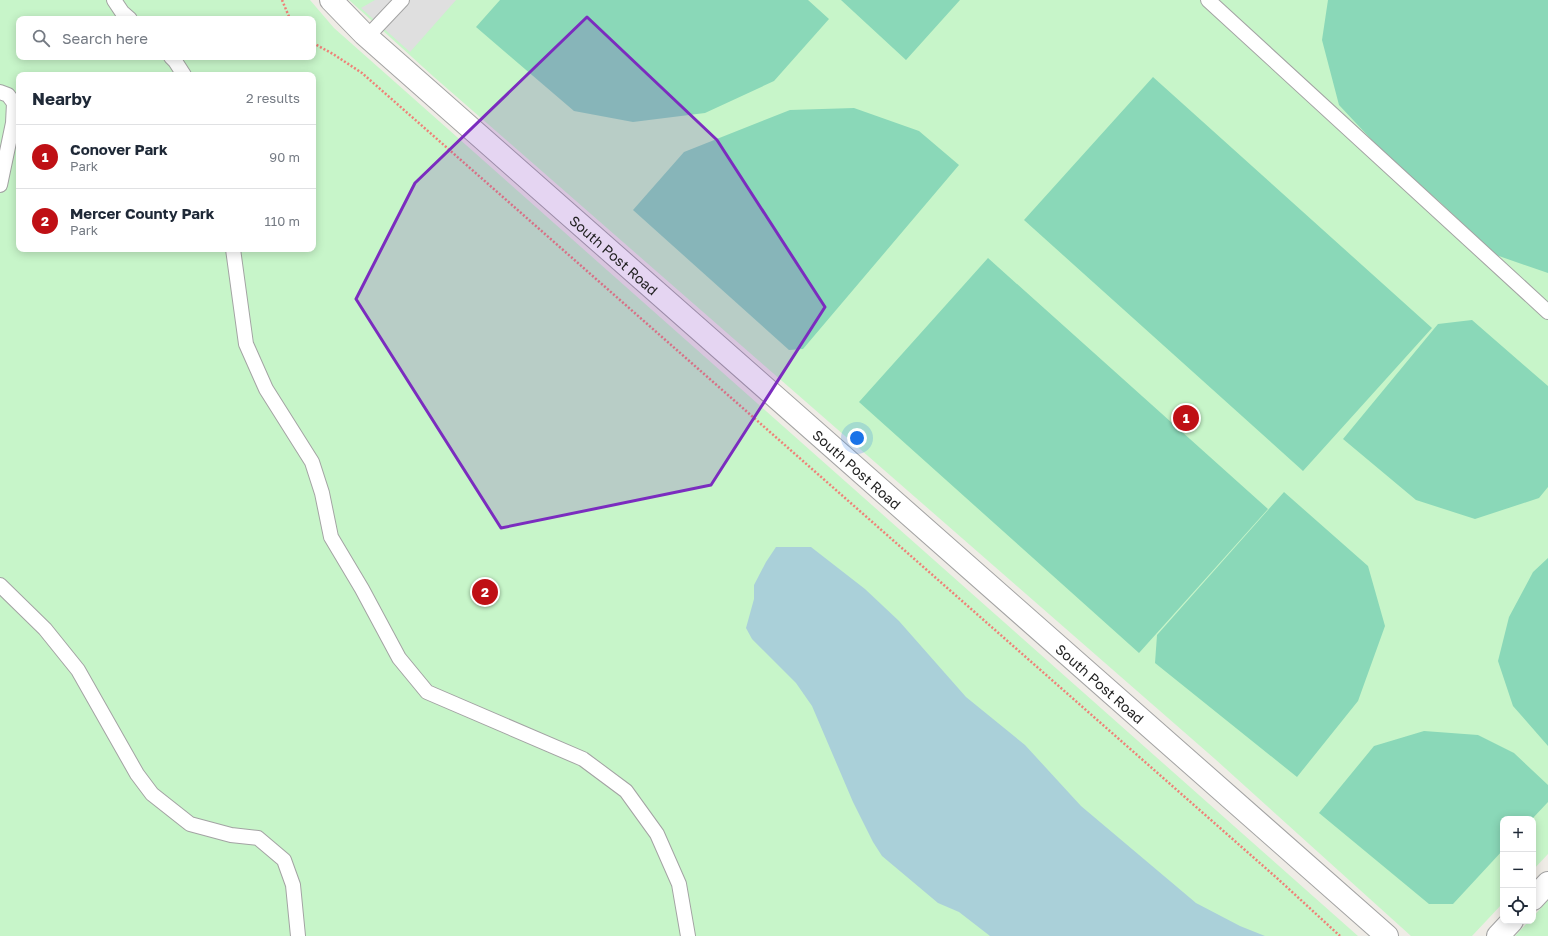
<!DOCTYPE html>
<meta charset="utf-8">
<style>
:root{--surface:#fff;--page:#f6f6f7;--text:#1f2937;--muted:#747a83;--line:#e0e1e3;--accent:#bf1015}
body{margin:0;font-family:"Golos Text",sans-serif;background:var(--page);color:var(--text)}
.controls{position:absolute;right:12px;bottom:12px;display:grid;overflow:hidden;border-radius:8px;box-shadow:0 2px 10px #0003}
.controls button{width:36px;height:36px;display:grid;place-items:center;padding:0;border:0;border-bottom:1px solid var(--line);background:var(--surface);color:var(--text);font:20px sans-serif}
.you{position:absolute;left:857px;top:438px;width:14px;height:14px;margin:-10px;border:3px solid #fff;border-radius:50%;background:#1a73e8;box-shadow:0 0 0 6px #1a73e833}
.badge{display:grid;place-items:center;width:26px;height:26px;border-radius:50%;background:var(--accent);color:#fff;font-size:13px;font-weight:700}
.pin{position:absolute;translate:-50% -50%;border:2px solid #fff;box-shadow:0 1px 4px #0006}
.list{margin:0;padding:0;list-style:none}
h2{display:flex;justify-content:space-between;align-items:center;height:52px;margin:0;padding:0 16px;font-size:17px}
h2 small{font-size:13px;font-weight:400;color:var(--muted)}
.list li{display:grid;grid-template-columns:26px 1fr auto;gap:12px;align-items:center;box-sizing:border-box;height:64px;padding:0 16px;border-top:1px solid var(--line)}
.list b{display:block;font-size:15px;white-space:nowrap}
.list p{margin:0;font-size:13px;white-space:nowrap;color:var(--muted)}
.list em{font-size:13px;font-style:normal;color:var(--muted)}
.icon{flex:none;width:22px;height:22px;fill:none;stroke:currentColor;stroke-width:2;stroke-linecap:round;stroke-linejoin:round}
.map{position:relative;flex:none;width:1548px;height:936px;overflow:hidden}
.search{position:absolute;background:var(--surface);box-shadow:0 2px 10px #0003;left:16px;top:16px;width:300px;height:44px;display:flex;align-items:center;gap:10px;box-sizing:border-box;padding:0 14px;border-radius:8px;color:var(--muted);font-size:15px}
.panel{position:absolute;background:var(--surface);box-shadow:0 2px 10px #0003;left:16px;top:72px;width:300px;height:180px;border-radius:8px}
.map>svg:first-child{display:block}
</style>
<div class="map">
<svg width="1548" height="936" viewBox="0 0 1548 936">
<rect width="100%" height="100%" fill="#efece6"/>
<path fill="#c7f5c9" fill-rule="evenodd" d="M0,0H310L334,28L1358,936H0ZM19,19H313V57H19ZM19,75H313V249H19Z
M349,0H1548V854L1533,870V819H1503V903L1472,936H1411L1215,759L434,77Z
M1548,900V936H1515L1529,921H1533V917Z"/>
<path fill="#8ad8b8" d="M500,0H808L829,19L774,81L705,113L633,122L574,111L476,27Z
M841,0H960L906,60Z
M1328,0H1548V273L1496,255L1441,203L1385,154L1339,105L1322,40Z
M1153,77L1432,328L1303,471L1024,220Z
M854,108L919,131L959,165L803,349L789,350L633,210L684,152L790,110Z
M988,258L1268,509L1139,653L859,402Z
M1472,320L1548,386V487L1539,498L1475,519L1416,500L1343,439L1438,324Z
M1284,492L1368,566L1385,626L1358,701L1297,777L1155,663L1157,635Z
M1548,558V746L1513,706L1498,661L1509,617L1533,572Z
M1424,731L1478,735L1514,753L1548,785V802L1532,819H1503V850L1453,904H1429L1319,813L1374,746Z"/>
<path fill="#dfdfdf" d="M375,0H456L410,52L361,8Z"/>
<path fill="#aad0d9" d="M776,547H811L865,589L899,621L966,697L1025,745L1081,806L1196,903L1240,926L1265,936H990L959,912L938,903L882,856L873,842L853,802L812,706L796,683L752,639L746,628L754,599V585L766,562Z"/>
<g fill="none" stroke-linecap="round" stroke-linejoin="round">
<g stroke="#a3a3a3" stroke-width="16">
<path id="service" d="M114,0L122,12L130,19
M1208,0L1548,312
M367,37L402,0
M171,57L175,61L184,75
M0,92L8,95L14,103L13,123L0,185
M233,249L246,344L266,389L312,462L322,493L331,537L362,589L399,658L427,692L583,759L626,791L657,834L679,884L688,936
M0,585L45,629L78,670L137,774L152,794L190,824L231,835L258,838L284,860L293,885L298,936"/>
</g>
<g stroke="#a3a3a3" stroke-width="24">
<g id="tertiary">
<path id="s1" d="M331,0L364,34L1387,936"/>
<path d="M1533,899L1548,883"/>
<path d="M1498,936L1512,921"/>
</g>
</g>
<path stroke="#ef8077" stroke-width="2.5" stroke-dasharray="2 2" stroke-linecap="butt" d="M282,0L290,19
M313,43L333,54L362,73L1278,879L1340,936"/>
<use href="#service" stroke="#fff" stroke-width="14"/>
<use href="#tertiary" stroke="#fff" stroke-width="22"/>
</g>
<path fill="#7b2cbf" fill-opacity="0.2" stroke="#7b2cbf" stroke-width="3" stroke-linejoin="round" d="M587,17L717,140L825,307L711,485L501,528L356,299L415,183Z"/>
<g text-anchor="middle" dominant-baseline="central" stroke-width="3" stroke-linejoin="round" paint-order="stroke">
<g font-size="14" fill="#1f1f1f" stroke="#fff">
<text stroke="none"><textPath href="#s1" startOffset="381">South Post Road</textPath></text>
<text stroke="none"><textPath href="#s1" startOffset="705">South Post Road</textPath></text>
<text stroke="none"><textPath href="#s1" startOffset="1029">South Post Road</textPath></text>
</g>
</g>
</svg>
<div class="controls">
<button>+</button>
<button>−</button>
<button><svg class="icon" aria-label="locate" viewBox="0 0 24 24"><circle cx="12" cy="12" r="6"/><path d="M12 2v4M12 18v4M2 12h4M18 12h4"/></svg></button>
</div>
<div class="you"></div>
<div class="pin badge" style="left:1186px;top:418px">1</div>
<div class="pin badge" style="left:485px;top:592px">2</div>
<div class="search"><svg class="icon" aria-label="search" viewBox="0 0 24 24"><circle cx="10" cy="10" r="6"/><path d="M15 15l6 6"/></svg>Search here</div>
<section class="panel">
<h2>Nearby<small>2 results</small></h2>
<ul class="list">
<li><span class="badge">1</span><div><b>Conover Park</b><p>Park</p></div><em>90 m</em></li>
<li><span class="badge">2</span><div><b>Mercer County Park</b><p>Park</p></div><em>110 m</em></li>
</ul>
</section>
</div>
